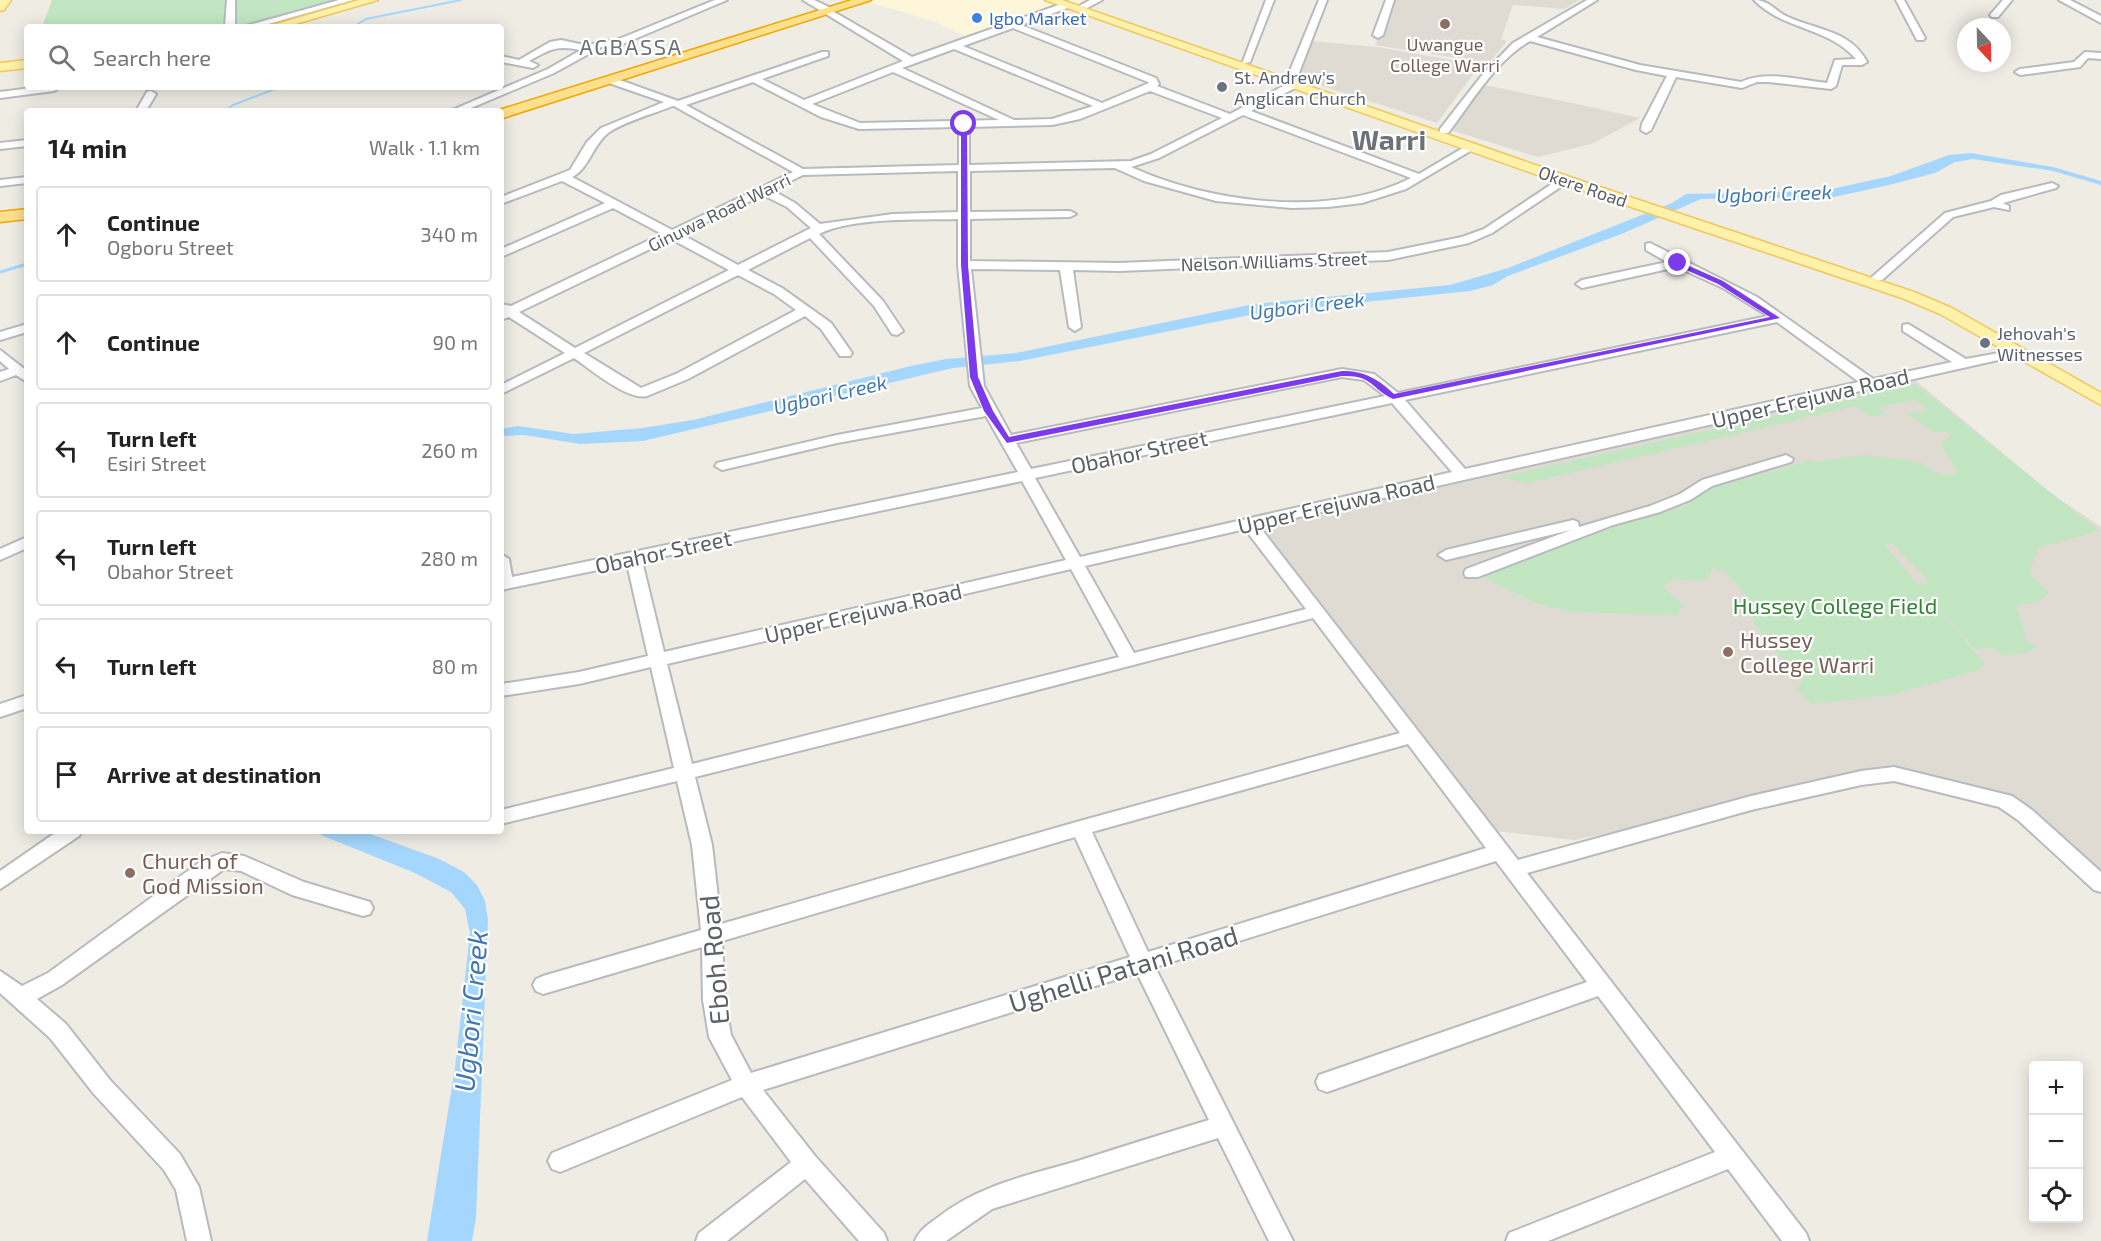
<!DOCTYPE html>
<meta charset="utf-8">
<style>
:root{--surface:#fff;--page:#f6f6f6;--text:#222;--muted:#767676;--line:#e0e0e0}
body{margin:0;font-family:"Exo 2",sans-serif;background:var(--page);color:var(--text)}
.controls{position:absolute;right:18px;bottom:18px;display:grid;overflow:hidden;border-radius:6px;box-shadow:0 3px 15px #0003}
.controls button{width:54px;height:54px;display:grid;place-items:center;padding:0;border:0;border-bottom:2px solid var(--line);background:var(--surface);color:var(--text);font:30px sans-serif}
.compass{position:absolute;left:1957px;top:18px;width:54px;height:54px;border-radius:50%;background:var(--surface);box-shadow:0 3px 15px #0003;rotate:158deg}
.stop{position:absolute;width:18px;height:18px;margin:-14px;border:4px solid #7c3aed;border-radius:50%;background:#fff}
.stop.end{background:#7c3aed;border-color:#fff;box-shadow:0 2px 6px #0008}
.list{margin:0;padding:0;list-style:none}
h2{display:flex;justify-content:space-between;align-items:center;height:78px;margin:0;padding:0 24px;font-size:26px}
h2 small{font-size:20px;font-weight:400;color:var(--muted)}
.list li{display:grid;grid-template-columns:39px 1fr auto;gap:18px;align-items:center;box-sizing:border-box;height:96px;margin:0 12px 12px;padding:0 12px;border:2px solid var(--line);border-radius:6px}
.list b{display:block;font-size:22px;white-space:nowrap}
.list p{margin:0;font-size:20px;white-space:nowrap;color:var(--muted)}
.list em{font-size:20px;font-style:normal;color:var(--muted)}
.icon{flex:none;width:33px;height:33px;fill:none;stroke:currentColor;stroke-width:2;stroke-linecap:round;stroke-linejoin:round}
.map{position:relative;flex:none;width:2101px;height:1241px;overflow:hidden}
.search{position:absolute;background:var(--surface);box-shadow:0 3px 15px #0003;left:24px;top:24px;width:480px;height:66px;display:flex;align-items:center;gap:15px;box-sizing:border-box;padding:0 21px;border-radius:6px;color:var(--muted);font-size:22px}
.panel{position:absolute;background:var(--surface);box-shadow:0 3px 15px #0003;left:24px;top:108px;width:480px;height:726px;border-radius:6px}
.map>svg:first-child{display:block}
</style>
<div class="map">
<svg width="2101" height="1241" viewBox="0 0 2101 1241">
<rect width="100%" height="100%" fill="#efece4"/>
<path fill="#fef6da" d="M871,0H1094L965,36L936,22L869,2Z"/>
<path fill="#dfdbd2" d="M1396,0H1579L1565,9L1513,5L1501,39L1507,41L1489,63L1375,45Z
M1311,41L1377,47L1480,65L1437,123L1295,77Z
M1479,84L1577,104L1640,118L1594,143L1538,157L1447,129Z
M1916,381L2052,494L2101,527V871L2078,857L2018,799L1912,775L1574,840L1496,831L1256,523Z"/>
<path fill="#c1e6c1" d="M52,0H342L235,27H42Z
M1915,384L2099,531L2038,548L2029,573L2049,593L2039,601L2016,606L2024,629L2025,641L2036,646L2030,652L2003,656L1994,648L1975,649L1918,584L1928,582L1924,576L1893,544L1886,545L1872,530L1985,664L1979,670L1895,694L1812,704L1796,689L1803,681L1774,650L1756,625L1751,612L1750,600L1725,571L1712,568L1708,579L1695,581L1675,578L1663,587L1683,605L1678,615L1574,612L1538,604L1475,573L1609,526L1681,508L1709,489L1811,460L1813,462L1864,455L1920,462L1935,472L1947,476L1956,473V468L1944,450L1942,441L1951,436L1947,432H1935L1907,414L1929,410L1916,400L1878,407L1886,413L1873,417L1855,406L1528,483L1500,477Z"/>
<path fill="#a5d7fe" d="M1971,153L2053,167L2101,181V185L2053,171L1973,159L1955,162L1935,173L1889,185L1834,197L1701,199L1624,233L1508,276L1493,285L1470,291L1260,313L1020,361L953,368L643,441L580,444L524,435L501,436V429L518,426L574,434L642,428L693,420L911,366L946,359L1016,353L1254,304L1450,285L1508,268L1672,203L1686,194L1822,191L1891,176L1949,155Z
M320,831H362L437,858L464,872L477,885L485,901L488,920L476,1218L472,1241H427L455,1068L470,933L465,909L451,892L415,873L321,835Z"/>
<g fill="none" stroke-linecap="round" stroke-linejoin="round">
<path stroke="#a5d7fe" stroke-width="2" d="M353,27L366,19L461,0
M225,111L233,105L280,87"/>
<path stroke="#a5d7fe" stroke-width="3" d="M0,272L27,264"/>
<g stroke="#b7babe" stroke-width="4">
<path id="minor" d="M227,0H235V27H225Z
M339,0H353L258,27H242Z
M715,0H727L618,46H603L554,73L464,111H450L548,69L581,50C557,45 550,49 529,61L538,65L533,68L501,62V56L519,60L550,42L561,40L589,46L601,40L614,41Z
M803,0H814L833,9L834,12L912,57L1067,2L1071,5L1070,7L1021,25L1156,78L1159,84L1157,86L1230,114L1289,83H1297V87L1251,111L1419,174L1468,145L1477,147L1406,189L1362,203L1328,207L1291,208L1216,201L1144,181L1115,168L970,171V212L1070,211L1076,214L1070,217L970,219V261L1119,263L1388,252L1462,237L1484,229L1561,178L1571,180L1492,233L1469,243L1388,260L1119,271L1073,270L1081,327L1075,331L1069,327L1060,270L971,269L984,386L1011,435L1342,369L1374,374L1398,393L1768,316L1723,288L1677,267L1582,288L1576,284L1582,280L1667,262L1646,250V244L1650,243L1757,297L1873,379L1952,362L1903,331V325L1908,324L1966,359L2021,349L2023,352L2016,356L1259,526L1518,860L1751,796L1861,771L1894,767L2012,796L2032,810L2101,872V892L2094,890L2018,820L1999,807L1894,781L1861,785L1751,810L1527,873L1806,1233L1809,1241H1782L1728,1169L1548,1241H1506L1509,1233L1715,1152L1598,996L1327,1092L1319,1089L1316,1082L1319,1075L1587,982L1496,861L1155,967L1293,1241H1269L1218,1138L992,1209L946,1241H915C919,1230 928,1225 937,1218C980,1184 1030,1175 1081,1160C1124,1146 1166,1133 1209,1120L1137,973L763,1090L815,1156L884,1233L887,1241H859L805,1179L727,1241H696L699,1233L791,1162L742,1097L560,1172L552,1169L548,1161L552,1153L732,1080L709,1037L703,1000L702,947L543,994L536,991L533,985L536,979L543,976L701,930L692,845L677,781L501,824V810L674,768L651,667L579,684L501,696V684L579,672L648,656L627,564L501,590V554L509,559L512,577L1018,472L986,416L837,443L722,470L715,466L717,463L837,435L982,408L970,386L958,265V219C920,220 852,217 819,234L883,301L903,331L897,335L892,334L874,306L810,238L748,270L782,288L831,323L852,353L850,356H840L821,329L805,316L688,379L647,396C628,401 590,369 574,358L501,394V385L565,353L509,317L501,320V304L511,306L662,234L613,208L501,257V249L605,203L562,181L501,204V197L570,170L587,142L601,128L664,102L606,82V78H614L678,101L822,52H828V56L762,79L804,100L903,61ZM1013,28L1148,82L1149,83L1102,103L963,46ZM954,49L1093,106L1052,119L1014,120L902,68ZM893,72L999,120L860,123L812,104ZM753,82L821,117L859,129L959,127V165L803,169L686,105ZM1150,91L1222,118L1151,154L1131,161L969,165V127L1052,125L1080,119ZM673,106H674L793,172L672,230L572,177C588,170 593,145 608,133C623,122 655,113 673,106ZM1243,115L1411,178C1330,219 1210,203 1131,167L1159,158ZM958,171V212L893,214L820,224L795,203L772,190L803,175ZM763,195L787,207L811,228L738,265L681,234ZM671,239L729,270L575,348L519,312ZM738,275L774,294L796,310L678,373L641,388L584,353ZM1777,322L1859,382L1465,469L1405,400ZM1342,377L1364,380L1385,396L1031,469L1016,443ZM1392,403L1452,472L1080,557L1035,478ZM1022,481L1066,560L664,652L642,561ZM1245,529L1306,609L1134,653L1085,566ZM1071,569L1119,657L692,764L667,664ZM1313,618L1400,733L1080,821L721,924L712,845L695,777L911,723ZM1408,744L1486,848L1148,952L1092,832ZM1075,837L1130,957L751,1073L731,1035L725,1000L722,941Z
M1090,0H1102L1087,8L1079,6Z
M1266,0H1274L1250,62L1242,64Z
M1319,0H1327L1297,78L1289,80L1287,78Z
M1386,0H1394L1383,35L1378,38L1373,35Z
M1587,0H1597L1537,37L1640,65L1741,82C1767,70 1800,80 1827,83L1835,60L1856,59C1829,27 1783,30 1754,0C1769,0 1774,10 1786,16C1815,30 1851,30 1867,62L1862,65H1842L1836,86L1831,89L1768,82H1757L1742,88L1676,77L1651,130L1646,133L1641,130L1642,124L1667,76L1636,70L1530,41C1495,61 1472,102 1448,133H1440V129L1483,74L1513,43Z
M1896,0H1904L1925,38L1923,40H1917Z
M2003,0H2012L1998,17H1992L1990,15Z
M2059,0H2070L2101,16V23Z
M2085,52L2101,53V59L2088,58L2080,67L2020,75L2015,72L2020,69L2074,62Z
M39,87L59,88L54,91L0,98V92Z
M151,91L156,94L146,111H136L147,92Z
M27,140V146L0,149V143Z
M27,177V183L0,186V180Z
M2052,183L2058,186L2056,188L2003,203L2009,206V210L1994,207L1953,217L1882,280H1874L1872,277L1945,213L1991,201L2001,195Z
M27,324V332L0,340V332Z
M0,350L27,371V382L16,375L0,381V372L9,369L0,361Z
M1786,455L1793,459L1791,462L1712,486L1690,500L1660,512L1613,525L1478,577H1466L1464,573L1466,569L1571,530L1446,560L1438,555L1446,550L1573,520L1578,522L1579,527L1650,506L1680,494L1702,480Z
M27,537V548L0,560V549Z
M27,695V708L0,717V704Z
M58,831H82L79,836L0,889V871Z
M222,853L244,856L304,882L370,902L373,908L370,914L363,916L292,895L241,871L224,869L62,985L37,999L66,1024L110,1080L180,1154L199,1187L211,1241H187L176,1190L164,1170L94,1094L50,1038L0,993V971L22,986L48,973L200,862Z"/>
</g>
<g stroke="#f0c75c" stroke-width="3">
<path id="major" d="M0,0H11L4,10L0,11Z
M359,0H378L285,27H266Z
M1045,0H1062L1570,177L1914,292L1952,308L2101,393V405L1940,314L1902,298L1560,183Z
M27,60V68L0,71V63Z"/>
</g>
<g stroke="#f1a702" stroke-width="3">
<path id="highway" d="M852,0H871L506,117L501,119V111H496Z
M27,209V219L0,222V212Z"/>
</g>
<use href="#minor" fill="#fff" fill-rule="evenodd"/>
<use href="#major" fill="#fef1aa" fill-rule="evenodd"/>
<use href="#highway" fill="#fce08e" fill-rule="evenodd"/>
</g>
<path fill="#7c3aed" d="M964,122L967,124L968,265L978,377L993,411L1009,437L1342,371C1365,371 1378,379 1394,394L1770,317L1718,284L1675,265L1678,261L1723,281L1780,318L1393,399C1370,388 1373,375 1342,376L1007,443L984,411L970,377L961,265V124Z"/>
<circle fill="#3f7fe0" stroke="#fff" stroke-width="2" cx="977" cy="18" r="6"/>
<g fill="#8d6e63" stroke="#fff" stroke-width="2">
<circle cx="1445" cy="24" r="6"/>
<circle cx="1728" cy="652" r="6"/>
<circle cx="130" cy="873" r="6"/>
</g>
<g fill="#6b7280" stroke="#fff" stroke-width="2">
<circle cx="1222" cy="87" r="6"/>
<circle cx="1985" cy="343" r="6"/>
</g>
<g text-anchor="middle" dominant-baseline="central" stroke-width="4.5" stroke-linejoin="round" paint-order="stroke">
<g font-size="18" fill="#366cbe" stroke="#fff" text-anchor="start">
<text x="989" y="18">Igbo Market</text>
</g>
<g font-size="18" fill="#785e54" stroke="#fff">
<text x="1445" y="44">Uwangue<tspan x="1445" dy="21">College Warri</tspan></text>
</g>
<g font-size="18" fill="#5b616d" stroke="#fff" text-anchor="start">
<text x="1234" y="77">St. Andrew's<tspan x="1234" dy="21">Anglican Church</tspan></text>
<text x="1997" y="333">Jehovah's<tspan x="1997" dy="21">Witnesses</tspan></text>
</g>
<g font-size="18" fill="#5c6065" stroke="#fff">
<text transform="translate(1583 186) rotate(19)">Okere Road</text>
<text transform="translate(719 212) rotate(-26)">Ginuwa Road Warri</text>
<text transform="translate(1274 261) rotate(-2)">Nelson Williams Street</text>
</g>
<g font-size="20" font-style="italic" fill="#4178b1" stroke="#fff">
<text transform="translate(1774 193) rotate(-2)">Ugbori Creek</text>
<text transform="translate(1307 305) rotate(-7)">Ugbori Creek</text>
<text transform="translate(830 394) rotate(-13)">Ugbori Creek</text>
</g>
<g font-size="22" letter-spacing="1.5" fill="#6d7277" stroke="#fff">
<text x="631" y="46">AGBASSA</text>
</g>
<g font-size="22" fill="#5c6065" stroke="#fff">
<text transform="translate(1810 397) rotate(-13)">Upper Erejuwa Road</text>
<text transform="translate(1139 451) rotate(-12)">Obahor Street</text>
<text transform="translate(1336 503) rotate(-13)">Upper Erejuwa Road</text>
<text transform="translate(663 551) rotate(-12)">Obahor Street</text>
<text transform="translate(863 612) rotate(-13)">Upper Erejuwa Road</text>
</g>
<g font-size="22" fill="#358339" stroke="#fff">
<text x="1835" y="605">Hussey College Field</text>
</g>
<g font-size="22" fill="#785e54" stroke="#fff" text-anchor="start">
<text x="1740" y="639">Hussey<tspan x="1740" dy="25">College Warri</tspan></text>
<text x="142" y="860">Church of<tspan x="142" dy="25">God Mission</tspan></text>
</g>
<g font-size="27" fill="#5c6065" stroke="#fff">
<text transform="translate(713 960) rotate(-95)">Eboh Road</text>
<text transform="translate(1123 968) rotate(-17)">Ughelli Patani Road</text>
</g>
<g font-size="28" font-weight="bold" fill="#6d7277" stroke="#fff">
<text x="1389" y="139">Warri</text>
</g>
<g font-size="28" font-style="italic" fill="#4178b1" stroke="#fff">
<text transform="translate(470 1011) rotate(-85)">Ugbori Creek</text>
</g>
</g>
</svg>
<div class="controls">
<button>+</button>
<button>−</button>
<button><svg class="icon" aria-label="locate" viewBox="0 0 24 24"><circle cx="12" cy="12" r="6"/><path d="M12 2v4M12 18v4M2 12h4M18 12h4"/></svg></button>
</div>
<svg class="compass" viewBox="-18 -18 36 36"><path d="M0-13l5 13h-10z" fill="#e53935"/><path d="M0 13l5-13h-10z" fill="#767676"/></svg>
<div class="stop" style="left:964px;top:124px"></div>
<div class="stop end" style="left:1678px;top:263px"></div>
<div class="search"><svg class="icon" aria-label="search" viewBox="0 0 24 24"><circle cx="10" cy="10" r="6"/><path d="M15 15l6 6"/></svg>Search here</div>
<section class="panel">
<h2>14 min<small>Walk · 1.1 km</small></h2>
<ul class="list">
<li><svg class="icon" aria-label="ahead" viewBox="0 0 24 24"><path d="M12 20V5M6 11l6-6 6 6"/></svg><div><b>Continue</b><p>Ogboru Street</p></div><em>340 m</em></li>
<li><svg class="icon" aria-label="ahead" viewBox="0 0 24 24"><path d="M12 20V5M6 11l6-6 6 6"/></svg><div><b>Continue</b></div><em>90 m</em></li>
<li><svg class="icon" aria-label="left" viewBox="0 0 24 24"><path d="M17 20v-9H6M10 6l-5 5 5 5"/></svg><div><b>Turn left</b><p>Esiri Street</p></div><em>260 m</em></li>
<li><svg class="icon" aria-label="left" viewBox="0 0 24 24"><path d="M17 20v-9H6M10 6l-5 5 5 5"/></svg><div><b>Turn left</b><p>Obahor Street</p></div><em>280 m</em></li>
<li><svg class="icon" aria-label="left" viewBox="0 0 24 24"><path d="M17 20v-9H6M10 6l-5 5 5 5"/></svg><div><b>Turn left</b></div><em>80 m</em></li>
<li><svg class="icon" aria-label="arrive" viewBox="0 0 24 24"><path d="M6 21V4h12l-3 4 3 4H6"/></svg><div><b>Arrive at destination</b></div></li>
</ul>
</section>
</div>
